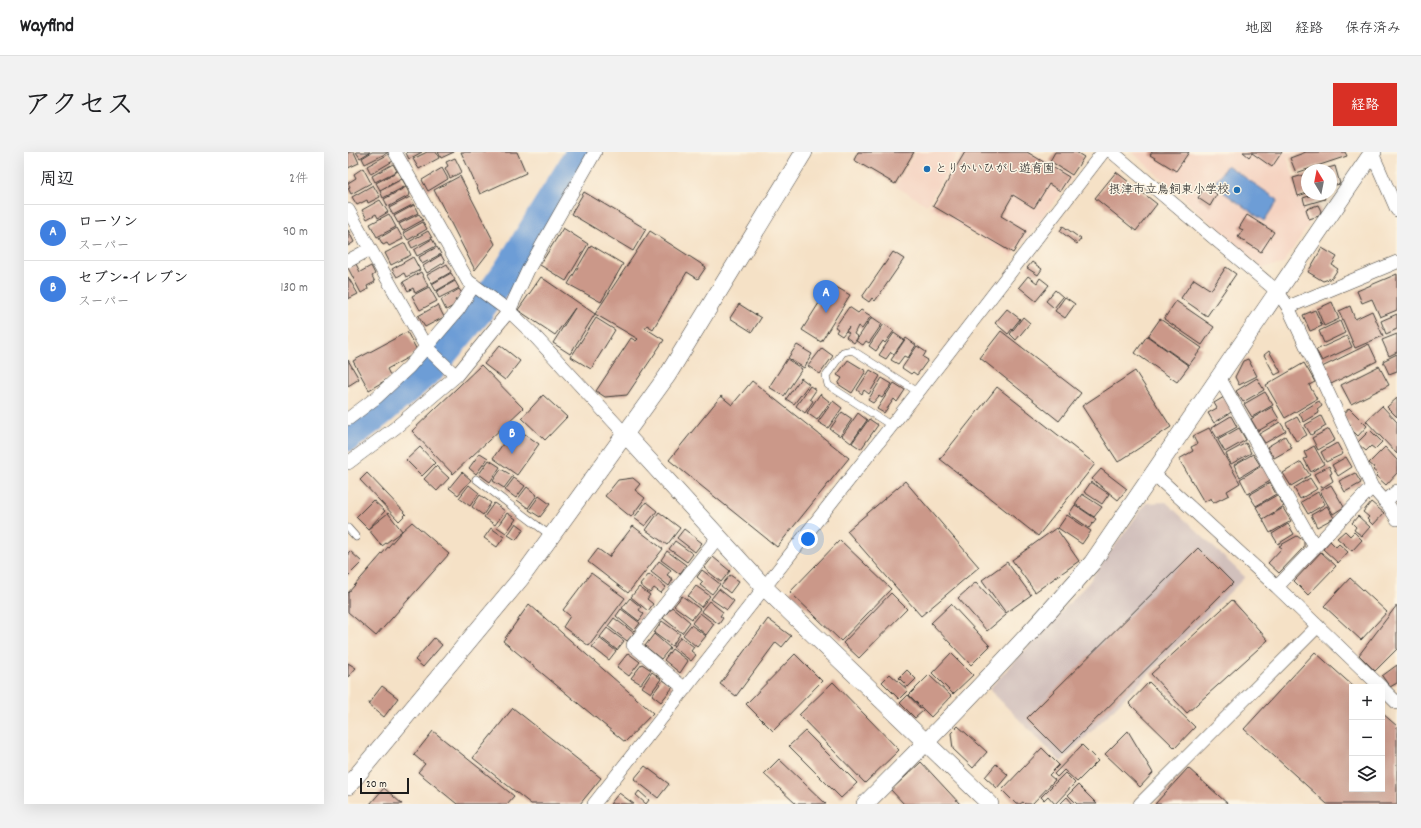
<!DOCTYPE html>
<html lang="ja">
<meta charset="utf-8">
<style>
:root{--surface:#fff;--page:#f2f2f2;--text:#202124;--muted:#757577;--line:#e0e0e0;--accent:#d93025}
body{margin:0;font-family:Dekko,"Klee One",sans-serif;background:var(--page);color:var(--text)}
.controls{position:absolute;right:12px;bottom:12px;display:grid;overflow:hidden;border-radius:0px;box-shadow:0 4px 16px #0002}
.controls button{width:36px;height:36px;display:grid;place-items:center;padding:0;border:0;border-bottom:1px solid var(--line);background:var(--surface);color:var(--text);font:20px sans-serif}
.compass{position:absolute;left:953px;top:12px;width:36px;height:36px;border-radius:50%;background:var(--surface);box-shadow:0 4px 16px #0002;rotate:350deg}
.scale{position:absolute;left:12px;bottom:10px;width:49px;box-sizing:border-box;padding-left:4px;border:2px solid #1c1c1c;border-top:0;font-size:11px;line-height:14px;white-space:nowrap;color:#1c1c1c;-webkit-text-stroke:3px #fcf5e5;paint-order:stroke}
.you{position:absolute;left:460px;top:387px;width:14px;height:14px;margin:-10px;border:3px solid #fff;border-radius:50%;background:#1a73e8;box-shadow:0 0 0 6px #1a73e833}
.badge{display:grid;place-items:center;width:26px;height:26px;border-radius:50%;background:var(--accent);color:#fff;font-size:13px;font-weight:700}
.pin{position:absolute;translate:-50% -33px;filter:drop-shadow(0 1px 2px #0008)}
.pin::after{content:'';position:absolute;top:21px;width:14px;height:12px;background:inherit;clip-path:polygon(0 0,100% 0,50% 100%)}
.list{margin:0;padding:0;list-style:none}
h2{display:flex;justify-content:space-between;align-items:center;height:52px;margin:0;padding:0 16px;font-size:17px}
h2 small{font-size:13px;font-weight:400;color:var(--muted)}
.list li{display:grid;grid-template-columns:26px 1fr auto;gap:12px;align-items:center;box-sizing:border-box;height:56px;padding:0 16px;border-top:1px solid var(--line)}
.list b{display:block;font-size:15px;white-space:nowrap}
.list p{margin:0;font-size:13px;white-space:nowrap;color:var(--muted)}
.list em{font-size:13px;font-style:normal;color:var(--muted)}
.icon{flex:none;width:22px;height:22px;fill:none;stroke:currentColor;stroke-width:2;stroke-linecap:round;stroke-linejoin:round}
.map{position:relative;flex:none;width:1049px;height:652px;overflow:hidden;border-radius:0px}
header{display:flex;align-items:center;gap:24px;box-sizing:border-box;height:56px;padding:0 20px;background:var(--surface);border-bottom:1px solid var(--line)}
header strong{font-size:19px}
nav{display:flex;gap:22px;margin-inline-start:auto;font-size:14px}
.intro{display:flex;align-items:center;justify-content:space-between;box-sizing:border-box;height:96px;padding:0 24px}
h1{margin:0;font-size:28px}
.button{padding:10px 18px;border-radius:0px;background:var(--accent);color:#fff;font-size:14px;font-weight:700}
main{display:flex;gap:24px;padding:0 24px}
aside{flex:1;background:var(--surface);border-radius:0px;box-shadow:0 4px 16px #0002}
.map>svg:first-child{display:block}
</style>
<header>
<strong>Wayfind</strong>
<nav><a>地図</a><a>経路</a><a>保存済み</a></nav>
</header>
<div class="intro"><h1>アクセス</h1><a class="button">経路</a></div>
<main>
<aside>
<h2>周辺<small>2件</small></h2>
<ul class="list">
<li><span class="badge" style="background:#3f7fe0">A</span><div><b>ローソン</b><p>スーパー</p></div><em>90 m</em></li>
<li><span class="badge" style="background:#3f7fe0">B</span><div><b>セブン-イレブン</b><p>スーパー</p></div><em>130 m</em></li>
</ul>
</aside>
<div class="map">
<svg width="1049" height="652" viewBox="0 0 1049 652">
<rect width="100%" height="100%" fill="#fcf5e5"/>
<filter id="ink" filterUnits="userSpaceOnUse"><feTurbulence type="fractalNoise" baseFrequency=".025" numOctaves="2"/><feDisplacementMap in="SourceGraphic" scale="8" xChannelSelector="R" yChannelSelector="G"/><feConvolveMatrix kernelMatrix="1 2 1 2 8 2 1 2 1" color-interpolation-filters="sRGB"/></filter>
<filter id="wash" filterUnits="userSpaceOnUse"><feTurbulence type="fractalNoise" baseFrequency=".012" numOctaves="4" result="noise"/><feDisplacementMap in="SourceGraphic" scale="16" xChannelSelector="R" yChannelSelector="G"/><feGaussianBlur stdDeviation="0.9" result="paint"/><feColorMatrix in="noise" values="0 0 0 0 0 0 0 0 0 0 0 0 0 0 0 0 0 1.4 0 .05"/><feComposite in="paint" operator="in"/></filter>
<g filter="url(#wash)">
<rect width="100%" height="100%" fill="#f5e1c6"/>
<path fill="#f5d3c1" d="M568,0H611L579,53L547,34Z
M614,0H682L725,25L664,105L581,55Z
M784,0H954L939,5L961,72L935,112L914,116Z"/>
<path fill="#d1c0bc" d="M818,350L897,425L713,610L641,537L740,431L798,351Z"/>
<path fill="#6d9dd6" stroke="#445c79" d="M879,13L930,48L916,69L865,33Z"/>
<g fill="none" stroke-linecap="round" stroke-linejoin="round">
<path stroke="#6d9dd6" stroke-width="29" d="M0,285L30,262L82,217L130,160L160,118L233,0"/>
</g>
<g id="blocks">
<path fill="#cb9889" d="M0,0H6L11,11L0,16Z
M8,0H22L12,6Z
M24,0H41L17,12L14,6Z
M59,0H74L61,7L58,1Z
M79,0H88L91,6L71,17L65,7Z
M90,0H106L93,6Z
M113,0H169L178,21L132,42Z
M510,0H566L547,32L506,8Z
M617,0H679L721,25L712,39L701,32L686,56L665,43L653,64L678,79L665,101L585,54Z
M707,0H728L736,5L724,23L702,9Z
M804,0H841L828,19L802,3Z
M895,0H934L924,15L904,1L901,5Z
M958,0H997L999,4L948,21L942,6Z
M41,2L45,9L23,22L19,14Z
M107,6L114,20L102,26L97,16L100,14L98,10Z
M45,12L49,19L27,30L24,24Z
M987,14L992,32L983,34V18H974Z
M15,16L23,31L3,42L0,36L2,35L0,31L8,26L6,22Z
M94,16L100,27L80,39L74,28Z
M50,19L54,26L32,38L28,31Z
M768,20L809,52L788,79L747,46Z
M959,22V41L950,44L945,26Z
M112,24L147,92L127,118L86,38Z
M54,27L58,34L35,46L32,39Z
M25,33L32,45L20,51L19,48L9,53L4,45Z
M857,34L869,42L862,54L850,46Z
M58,35L62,43L40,55L36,47Z
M236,40L298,77L285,99L223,62Z
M967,42H975L977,47L957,53L955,46Z
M62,45L66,52L45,63L41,56Z
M32,48L40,60L30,66L28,62L19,67L14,58Z
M66,53L70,61L50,71L46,64Z
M970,53L973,59L971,64L961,67L958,57Z
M41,62L48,75L29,85L22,72Z
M71,62L75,68L55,79L51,72Z
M899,63L926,80L913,100L890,85L895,78L891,76Z
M75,70L79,77L60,88L55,81Z
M715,74L733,87L729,92L712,79Z
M49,76L55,87L41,94L39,91L35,93L31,86Z
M215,76L240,92L218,129L192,113Z
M0,78L6,90L0,94Z
M80,79L84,86L64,96L61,90Z
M302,79L358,115L350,127L339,120L305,177L299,173L297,176L316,188L279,243L257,245L248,239L283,186L288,189L290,187L247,162Z
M84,87L88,94L69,104L66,98Z
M57,91L63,103L43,113L37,101Z
M243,93L275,112L253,150L220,132Z
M89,95L93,102L74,112L71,105Z
M974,96L989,105L984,113L990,117L984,126L975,129L960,120Z
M545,100L556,107L527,149L524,146L521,150L514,145Z
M93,103L97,110L79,121L75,114Z
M65,105L72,118L58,125L56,121L49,125L44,117Z
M684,110L694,117L690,123L679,116Z
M8,112L12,120L23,114L27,122L24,124L27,130L19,134L20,137L13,141L0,116Z
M99,112L103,120L84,131L79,123Z
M878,115L888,122L859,164L833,146L846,127L863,138Z
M73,120L80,134L67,141L65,136L60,139L55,130Z
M103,121L107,128L88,139L84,132Z
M1049,122V158L1032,165L1024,147L1014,151L1009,139Z
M680,124L689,131L692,126L701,133L688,149L671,135Z
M0,125L10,142L0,147Z
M193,125L247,162L222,202L205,191L227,156L207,183L170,158Z
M107,129L111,136L91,146L88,140Z
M483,132L502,143L473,190L454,178Z
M81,135L89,149L72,158L64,144Z
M111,137L115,143L107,148L109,152L98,158L93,148Z
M707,138L715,145L706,156L698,149Z
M717,145L727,152L717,166L707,159Z
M828,149L866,175L854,193L816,167Z
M984,150L991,167L976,174L969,157Z
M391,152L413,166L404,180L382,166Z
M90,153L96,165L77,175L70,164Z
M1002,154L1007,167L1024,159L1035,184L1007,196L991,159Z
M501,155L510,161L513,158L523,164L514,177L510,174L506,182L510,185L506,191L498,185L501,181L498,179L501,175L494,184L488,180L490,177L487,175Z
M659,157L672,167L660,182L647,171Z
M967,158L974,174L962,179L955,163Z
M1049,162V177L1038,182L1033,169Z
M524,165L534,172L521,191L518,189L515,193L508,189Z
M675,165L682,171L668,188L662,182Z
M248,166L267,178L243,217L223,205Z
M812,167L854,196L841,213L800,184Z
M992,169L997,181L976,191L971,179Z
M536,172L546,179L537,191L535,189L528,199L521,194Z
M653,179L733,241L711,269L632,206Z
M59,180L70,200L39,217L43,225L21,238L5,209Z
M546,181L556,188L546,202L543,200L538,207L531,203Z
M1049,182V200L1041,204L1034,188Z
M799,184L841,214L829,230L787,201Z
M999,184L1004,195L974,209L968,198Z
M558,186L568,193L560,206L556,204L550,212L543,208Z
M1021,192L1029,209L983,232L974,215Z
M152,193L172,209L157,228L136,212Z
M449,193L464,202L456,216L440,206Z
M569,194L578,200L575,205L580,208L569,223L565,220L563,222L554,216Z
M474,196L485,204L472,222L460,214Z
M921,199L933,220L927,223L916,203Z
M1049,202V219L1041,222L1035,209Z
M439,207L454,217L436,244L421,235Z
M900,207L909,224L891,233L887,225L895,209Z
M0,208L11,227L0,234Z
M500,208L518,219L504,241L490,232L494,226L489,223Z
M956,211L967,230L961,233L969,247L937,266L918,233Z
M133,213L175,256L105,322L64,279Z
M1031,214L1041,233L1003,252L993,233Z
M522,218L532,224L521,242L516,238L514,242L509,238Z
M787,219L823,275L770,310L734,254Z
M453,226L461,232L446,252L438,247Z
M534,226L544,232L534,246L531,244L525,251L520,248Z
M909,226L916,238L895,250L888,239Z
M404,229L501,306L429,395L321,308L373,244L384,253Z
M546,231L557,238L549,250L546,247L536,261L529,257Z
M462,234L468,238L462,247L465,249L457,261L448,254Z
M649,235L747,312L690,384L592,307Z
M917,240L925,253L904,265L896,252Z
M472,242L482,250L469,268L459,261Z
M195,243L219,265L197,288L174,266Z
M876,245L885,259L866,271L860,261L869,256L866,251Z
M1049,246V265L1039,255Z
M485,249L494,256L480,276L470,270Z
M971,249L974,254L969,258L971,261L956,270L951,261Z
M1034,254L1049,270V302L1018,269Z
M924,255L931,267L910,279L903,267Z
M1001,256L1019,274L1010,284L1001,275L1003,273L996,266V262Z
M494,260L504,267L492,284L482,277Z
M510,261L519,268L503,291L494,284Z
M883,264L889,275L869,286L863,276Z
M973,264L978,274L963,283L957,273Z
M949,265L959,283L948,289L938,271Z
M521,267L530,273L513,297L504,291Z
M932,270L938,279L917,291L911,282Z
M167,275L191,292L169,323L145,306Z
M861,276L892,331L879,339L881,343L865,351L863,346L856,350L831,307L845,299L843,295L849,292L845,284Z
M891,276L898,288L877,300L870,288Z
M981,277L987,288L970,298L964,286Z
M1022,278L1034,290L1027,297L1023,294L1018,299L1009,291Z
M937,284L944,296L926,306L919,295Z
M898,291L903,301L883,312L878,302Z
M989,291L995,302L978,310L973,300Z
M966,294L976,312L963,320L956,307L959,306L956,300Z
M72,295L87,311L74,324L58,308Z
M1037,295L1049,308V321L1038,333L1028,324L1030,322L1025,318L1027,316L1021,311Z
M132,301L140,306L128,322L121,316Z
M905,302L912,313L892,325L886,313Z
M998,305L1004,315L990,324L984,313Z
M141,308L152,315L142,330L131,322Z
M953,310L962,323L943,334L935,321Z
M915,313L924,328L900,342L892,327Z
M88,314L101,326L89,339L76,327Z
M981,314L984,321L982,322L985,329L974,336L966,322Z
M153,317L165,324L156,336L145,329Z
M753,317L779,337L770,348L744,327Z
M114,320L123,328L110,343L101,336Z
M19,321L58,362L51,369L12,328Z
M1007,321L1013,331L997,340L991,329Z
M166,326L177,334L168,346L157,338Z
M285,326L292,332L287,338L297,346L283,365L257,344L270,328Z
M962,326L969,337L952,347L946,336Z
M557,329L631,415L573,464L499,379Z
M743,330L761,342L754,352L736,340Z
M922,331L928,342L908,354L901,343Z
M121,333L131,341L122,354L111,346Z
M983,333L996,355L985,362L972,339Z
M179,335L189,343L180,356L169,348Z
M970,340L977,352L960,362L953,350Z
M734,342L754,355L746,365L727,352Z
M132,343L143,351L135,363L124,355Z
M929,343L936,354L915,367L908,355Z
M191,344L202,352L192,365L181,358Z
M25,348L37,359L20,377L8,365Z
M298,350L309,359L297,374L286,366Z
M1023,350L1036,361L1025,373L1019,367L1021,365L1015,360Z
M146,351L157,359L147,373L136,365Z
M727,353L748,367L741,376L721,362Z
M979,354L986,366L969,375L963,363Z
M935,356L943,369L922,381L915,368Z
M311,360L332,376L319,393L298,378Z
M40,361L54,379L34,394L20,377Z
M159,361L168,367L158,381L149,375Z
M719,363L743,379L734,392L710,376Z
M1010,364L1022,375L1014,384L1006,378L1008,375L1004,371Z
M64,370L101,402L28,484L0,460V441L54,379Z
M168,371L176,377L168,388L160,383Z
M940,372L946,382L930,392L924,382Z
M285,374L315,397L280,441L240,410L250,397L261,405Z
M143,376L156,385L149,395L136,386Z
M708,376L731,409L687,440L664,408Z
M336,377L354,391L347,400L329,386Z
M997,379L1002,384L1006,380L1014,388L1004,399L989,386Z
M949,384L956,389V395L931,421L920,411L934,396L931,394Z
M492,388L543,437L493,489L442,440Z
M327,389L345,402L339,410L321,397Z
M982,389L988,395L991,392L1000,400L990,411L975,397Z
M850,396L885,431L714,601L679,566Z
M2,399L14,410L0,424V401Z
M319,399L338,413L332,422L313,408Z
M973,400L988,414L960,443L946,429Z
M365,405L382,419L373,430L356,416Z
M311,409L323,418L319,423L325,427L321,434L303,420Z
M659,410L683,443L658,461L634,428Z
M354,418L372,432L364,442L352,433L355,430L349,425Z
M243,421L277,446L241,494L215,475L222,464L215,458Z
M301,422L318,435L313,441L306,436L302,441L292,433Z
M382,423L391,429L382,441L373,434Z
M1002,426L1039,460L1013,488L976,454Z
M628,430L658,463L639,479L610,446Z
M348,434L362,444L353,455L340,444Z
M291,435L302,443L299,447L305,452L300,459L283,445Z
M371,437L386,449L379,458L363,447Z
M543,441L559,457L511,506L495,491Z
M334,444L352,457L344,467L326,454Z
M282,446L293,455L291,458L296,462L291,469L274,456Z
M884,448L920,488L839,561L803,522Z
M361,449L375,460L372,464L375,466L371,472L353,459Z
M181,452L305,561L277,590L155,489Z
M603,452L642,494L623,513L583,471Z
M1049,453V497L1027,519L1011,503Z
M324,455L342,470L334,481L315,466Z
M273,457L292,471L286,479L268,464Z
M352,461L366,472L358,483L344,471Z
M266,466L286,481L279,489L260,474Z
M420,467L443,484L434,495L428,490L388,544L372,532Z
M314,469L332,482L324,494L306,481Z
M343,473L358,484L349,495L335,483Z
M259,476L276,489L269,498L252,485Z
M306,482L322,496L313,507L297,494Z
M333,485L346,495L343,499L348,503L343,509L325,495Z
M86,486L94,493L75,515L67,508Z
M251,486L268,499L261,508L244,495Z
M324,497L340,509L332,521L316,508Z
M967,500L1006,535H1004V637H1034V561L1049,574V652H979L896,577Z
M280,501L292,510L281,524L269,515Z
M603,501L625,523L605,542L584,521Z
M447,502L474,529L425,579L398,552Z
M0,511L8,516L0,525Z
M294,512L303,518L293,532L283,526Z
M1049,513V531L1042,535L1034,524Z
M559,518L568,527L560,535L551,526Z
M304,520L313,527L303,541L294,535Z
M542,522L560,538L551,547L534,530Z
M581,523L603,544L583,565L561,543Z
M315,528L325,535L313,550L304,543Z
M485,530L551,598L517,631L451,563Z
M801,530L847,575L827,596L781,551Z
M34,534L50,546L36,565L20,552Z
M560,543L575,559L567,566L552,551Z
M165,556L253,626L232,652H183L125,606Z
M610,574L639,600L625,616L605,597L603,581Z
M85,579L166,644L159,652H109L70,620L77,612L66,603Z
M457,579L509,631L493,646L441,594Z
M780,579L805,621L792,635L757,602Z
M734,593L750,609L729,630L716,618L709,625L706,622Z
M694,596L711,613L701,623L707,628L684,652H677L675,650L672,652H668L654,638Z
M431,607L478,652H448L416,622Z
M573,610L612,652H556L543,638Z
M648,612L660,623L649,636L637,625Z
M297,614L321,632L310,646L286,627Z
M840,616L880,652H807Z
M717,621L727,631L707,652L700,644L696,648L693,645Z
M730,633L749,652H729L720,643Z
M36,636L54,652H22Z
M291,639L301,648L298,652L288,643Z
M271,641L286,652H262Z
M719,645L725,652H712Z"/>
</g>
</g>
<g filter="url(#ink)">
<use href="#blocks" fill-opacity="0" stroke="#3d3a36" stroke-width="1"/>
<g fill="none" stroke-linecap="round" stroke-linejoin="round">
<g stroke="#3d3a36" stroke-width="8">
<path id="service" d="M544,274L480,233L478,224L495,200L504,198L570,240
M128,327L203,384
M0,376L8,385"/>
</g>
<g stroke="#3d3a36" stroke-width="14">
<path id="minor" d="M47,0L120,129L161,159L183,180L277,282
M764,0L930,140L940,155L1024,335L1041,354L1049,367
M1024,1L1049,58
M0,58L78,195L108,224
M0,109L22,97
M940,155L1049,110
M871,225L967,395
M0,267L29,245L61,215L110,158L126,133
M0,311L47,276L108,224L161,159L181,116L247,0
M806,322L929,435L1033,535
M1037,350L1049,339
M929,435L1024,335
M1034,536L1049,551
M337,537L285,493L370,385
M246,652L570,240L755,0
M792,652L970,474"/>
</g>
<g stroke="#3d3a36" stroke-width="18">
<path id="tertiary" d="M277,282L417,436L642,652
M0,634L173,426L319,224L456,0
M517,652C595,574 672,494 744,411L1025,0"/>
</g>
<use href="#service" stroke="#fff" stroke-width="7"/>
<use href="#minor" stroke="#fff" stroke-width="13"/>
<use href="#tertiary" stroke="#fff" stroke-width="17"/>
</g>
</g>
<g fill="#1f6fb2" stroke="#fcf5e5" stroke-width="1.5">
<circle cx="579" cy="17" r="4"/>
<circle cx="889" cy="38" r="4"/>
</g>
<g text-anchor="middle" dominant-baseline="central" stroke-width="3" stroke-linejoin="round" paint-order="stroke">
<g font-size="12" fill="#1c1c1c" stroke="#fcf5e5" text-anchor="start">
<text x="587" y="17">とりかいひがし遊育園</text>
<text x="881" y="38" text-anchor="end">摂津市立鳥飼東小学校</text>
</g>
</g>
</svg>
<div class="controls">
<button>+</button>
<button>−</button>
<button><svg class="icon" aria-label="layers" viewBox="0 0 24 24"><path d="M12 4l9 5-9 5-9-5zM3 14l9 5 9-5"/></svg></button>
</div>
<svg class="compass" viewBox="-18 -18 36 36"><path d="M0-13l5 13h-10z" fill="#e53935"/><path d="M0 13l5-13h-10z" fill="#757577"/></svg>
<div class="scale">20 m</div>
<div class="you"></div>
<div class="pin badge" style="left:478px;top:161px;background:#3f7fe0">A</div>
<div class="pin badge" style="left:164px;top:302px;background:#3f7fe0">B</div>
</div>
</main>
